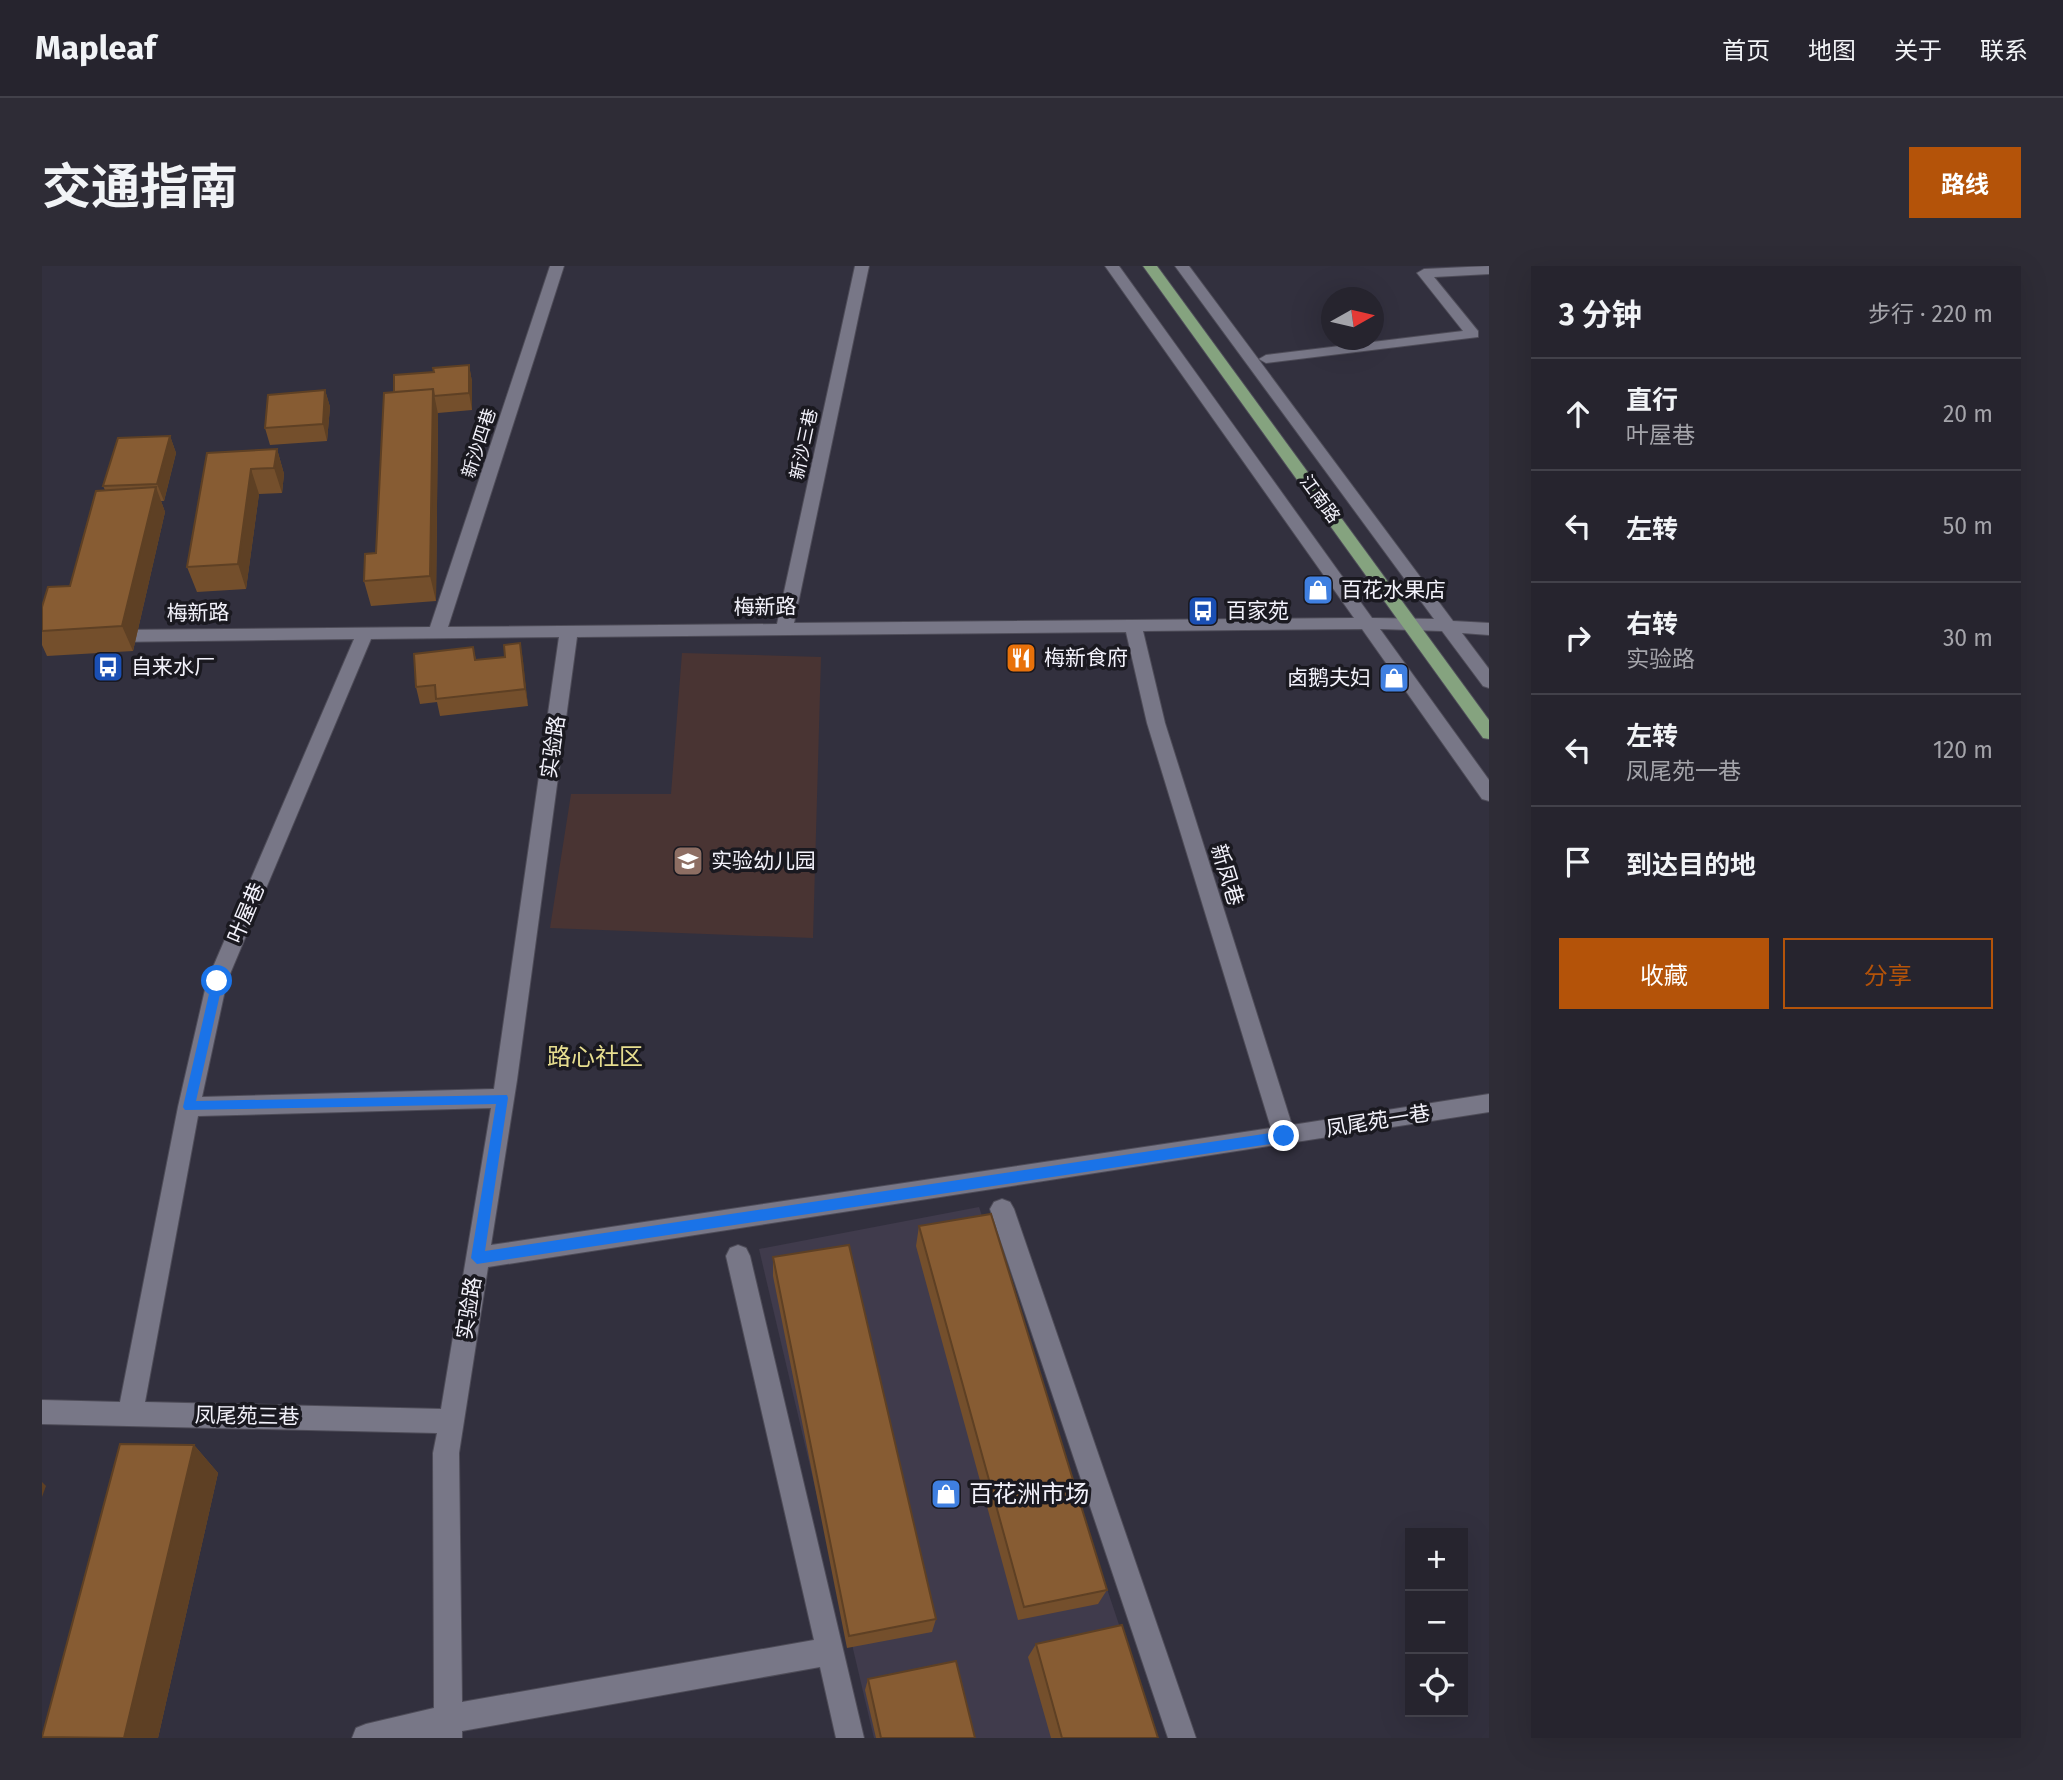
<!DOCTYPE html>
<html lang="zh">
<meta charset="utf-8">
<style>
:root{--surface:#26242e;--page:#2e2c36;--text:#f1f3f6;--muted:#a4a4aa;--line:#42414a;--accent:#b45309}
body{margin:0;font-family:"Fira Sans","Noto Sans SC",sans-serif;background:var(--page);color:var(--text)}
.controls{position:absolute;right:21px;bottom:21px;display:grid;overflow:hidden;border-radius:0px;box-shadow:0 7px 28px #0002}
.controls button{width:63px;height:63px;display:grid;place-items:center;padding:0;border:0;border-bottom:2px solid var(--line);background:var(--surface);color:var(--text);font:35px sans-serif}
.compass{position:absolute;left:1279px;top:21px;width:63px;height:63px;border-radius:50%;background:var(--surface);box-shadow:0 7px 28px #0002;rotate:82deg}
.stop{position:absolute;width:21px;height:21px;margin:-16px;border:5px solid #1a73e8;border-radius:50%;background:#fff}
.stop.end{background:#1a73e8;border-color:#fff;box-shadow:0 2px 7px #0008}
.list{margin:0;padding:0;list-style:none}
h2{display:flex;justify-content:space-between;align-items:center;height:91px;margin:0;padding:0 28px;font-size:30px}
h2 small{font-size:23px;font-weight:400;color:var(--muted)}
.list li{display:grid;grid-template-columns:46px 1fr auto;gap:21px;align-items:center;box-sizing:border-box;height:112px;padding:0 28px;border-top:2px solid var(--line)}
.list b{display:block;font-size:26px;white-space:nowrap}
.list p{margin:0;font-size:23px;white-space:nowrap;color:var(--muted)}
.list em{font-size:23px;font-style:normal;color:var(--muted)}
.actions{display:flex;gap:14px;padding:21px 28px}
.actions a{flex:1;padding:16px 0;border:2px solid var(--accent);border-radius:0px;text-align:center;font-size:24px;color:var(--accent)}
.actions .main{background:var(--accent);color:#fff}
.icon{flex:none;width:38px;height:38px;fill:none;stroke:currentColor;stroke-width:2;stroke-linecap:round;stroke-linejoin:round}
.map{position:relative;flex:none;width:1447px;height:1472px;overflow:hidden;border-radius:0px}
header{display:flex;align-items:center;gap:42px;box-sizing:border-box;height:98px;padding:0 35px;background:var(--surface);border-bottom:2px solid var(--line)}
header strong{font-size:33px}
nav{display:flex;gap:38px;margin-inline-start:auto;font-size:24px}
.intro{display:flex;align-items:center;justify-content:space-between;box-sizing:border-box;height:168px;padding:0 42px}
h1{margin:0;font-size:49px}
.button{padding:18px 32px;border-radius:0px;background:var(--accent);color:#fff;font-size:24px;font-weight:700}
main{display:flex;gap:42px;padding:0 42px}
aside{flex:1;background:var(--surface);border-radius:0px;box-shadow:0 7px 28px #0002}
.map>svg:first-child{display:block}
</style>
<header>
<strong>Mapleaf</strong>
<nav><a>首页</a><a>地图</a><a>关于</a><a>联系</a></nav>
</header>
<div class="intro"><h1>交通指南</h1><a class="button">路线</a></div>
<main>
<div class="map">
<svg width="1447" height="1472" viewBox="0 0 1447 1472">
<rect width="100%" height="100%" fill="#32303e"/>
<path fill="#403b4c" d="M937,941L1115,1472H832L717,983Z"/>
<path fill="#493433" d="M640,387L779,391L771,672L508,662L529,528H629Z"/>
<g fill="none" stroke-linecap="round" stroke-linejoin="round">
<g stroke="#4e4c58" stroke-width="2">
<path id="minor" d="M508,0H522L406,361L735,358L813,0H827L752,357L1312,352L1063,0H1077L1330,352L1392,353L1133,0H1147L1411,355L1447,357V369L1420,367L1447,403V422L1441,420L1400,365L1338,363L1447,514V535L1440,533L1320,363L1101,365L1123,457L1250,859L1447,828V846L446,1001L417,1187L420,1436L772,1374L684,990L688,982L696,979L704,982L708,990L822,1472H794L778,1401L420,1465V1472H310L314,1462L324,1458L392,1442L391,1187L395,1167L0,1158V1134L78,1136L136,841L165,715L312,373L69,376L60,370L69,364L388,361ZM1084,366L1105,457L1229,862L449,979L475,814L535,371ZM517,371L452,823L160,831L185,715L329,373ZM449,842L399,1143L103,1136L156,850Z
M1447,0V8L1392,11L1436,65V71L1224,97L1217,93L1224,89L1421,65L1375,7L1382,3Z
M960,933L968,936L972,943L1154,1472H1126L948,943L952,936Z"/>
</g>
<g stroke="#4e4c58" stroke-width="2">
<path id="major" d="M1101,0H1115L1447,454V473L1441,472Z"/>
</g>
<use href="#minor" fill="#787787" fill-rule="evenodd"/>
<use href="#major" fill="#85a37f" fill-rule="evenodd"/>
</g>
<path fill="#744f2c" d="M427,99L430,116V144L396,147L394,335L329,340L322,315L334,287L352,126L392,106Z
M283,124L288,141L285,175L228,179L223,162Z
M128,170L134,187L122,235H119L123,246L91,385L5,390L0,379V341L28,320L63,224L61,220Z
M235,183L242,208L240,227L217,228L204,323L155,326L145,301L165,187Z
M478,377L486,440L398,450L395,436L378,438L374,421L431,381L434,394L463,391Z
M877,960L1065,1324L1056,1338L976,1354L874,980Z
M731,991L894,1353L890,1366L805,1382L731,1010Z
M152,1179L176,1207L116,1472H2L0,1471Z
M994,1378L1116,1472H1009L986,1391Z
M826,1413L933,1472H834L823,1424Z"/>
<path fill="#5e4024" d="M427,99L430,116V144L427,127Z
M391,123L396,148L394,335L388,310Z
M283,124L288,141L285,175L281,158Z
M128,170L134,187L122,235L115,218Z
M235,183L242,208L240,227L232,202Z
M209,203L217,228L204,323L196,298Z
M114,221L123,246L91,385L80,360Z
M478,377L481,394L486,440L483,423Z
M152,1179L176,1207L116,1472H82Z
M0,1216L4,1220L0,1231Z"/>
<path fill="#875c33" stroke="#5e4024" stroke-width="2" d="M427,99V127L392,130L391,123L352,126V109L392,106L391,102Z
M391,123L388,310L322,315L323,288L334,287L342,127Z
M283,124L281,158L223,162L226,129Z
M128,170L115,218L61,220L76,172Z
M235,183L232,202L209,203L196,298L145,301L165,187Z
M114,221L80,360L0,365V341L6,321L28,320L54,225Z
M478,377L483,423L394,433L393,419L374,421L372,388L431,381L433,394L463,391L462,379Z
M949,948L1065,1324L982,1341L877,960Z
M807,979L894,1353L807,1370L731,991Z
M78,1178L152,1179L82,1472L0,1471Z
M1080,1359L1116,1472H1020L994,1378Z
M914,1395L933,1472H839L826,1413Z"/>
<path fill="#1a73e8" d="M175,710L181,715L154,835L465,829L466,832L443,985L1242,865L1249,870L1242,876L435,998L429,992L454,838L143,844L141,841L170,715Z"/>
<defs>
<g id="shop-square" transform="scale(1.575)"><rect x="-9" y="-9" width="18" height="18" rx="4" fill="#3f7fe0" stroke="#1a1920"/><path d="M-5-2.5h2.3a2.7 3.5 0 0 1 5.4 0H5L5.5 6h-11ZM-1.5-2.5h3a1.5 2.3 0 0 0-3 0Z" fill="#fff"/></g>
<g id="bus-square" transform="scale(1.575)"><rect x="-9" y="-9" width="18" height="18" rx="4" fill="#1a4fb4" stroke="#1a1920"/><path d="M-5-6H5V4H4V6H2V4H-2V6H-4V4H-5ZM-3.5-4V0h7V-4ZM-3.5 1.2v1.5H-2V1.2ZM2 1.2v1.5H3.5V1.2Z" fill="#fff"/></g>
<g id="restaurant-square" transform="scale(1.575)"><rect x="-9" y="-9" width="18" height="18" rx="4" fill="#e8710a" stroke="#1a1920"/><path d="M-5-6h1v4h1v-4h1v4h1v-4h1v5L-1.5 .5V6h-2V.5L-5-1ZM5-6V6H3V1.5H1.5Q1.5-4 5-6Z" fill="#fff"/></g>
<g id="school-square" transform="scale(1.575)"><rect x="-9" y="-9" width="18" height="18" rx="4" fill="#8d6e63" stroke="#1a1920"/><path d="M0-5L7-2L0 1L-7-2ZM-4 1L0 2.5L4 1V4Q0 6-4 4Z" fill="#fff"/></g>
</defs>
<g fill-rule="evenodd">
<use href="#shop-square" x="1276" y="324"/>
<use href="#bus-square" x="1161" y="345"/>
<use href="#restaurant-square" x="979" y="392"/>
<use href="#bus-square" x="66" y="401"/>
<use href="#shop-square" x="1352" y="412"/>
<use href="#school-square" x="646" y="595"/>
<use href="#shop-square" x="904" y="1228"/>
</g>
<g text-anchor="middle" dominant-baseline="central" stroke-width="7" stroke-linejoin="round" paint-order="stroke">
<g font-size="18" fill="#f3f2fb" stroke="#1a1920">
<text transform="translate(437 177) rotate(-72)">新沙四巷</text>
<text transform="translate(762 178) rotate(-78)">新沙三巷</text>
<text transform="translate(1278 233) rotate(54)">江南路</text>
</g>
<g font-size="21" fill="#f3f2fb" stroke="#1a1920" text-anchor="start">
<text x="1299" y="324">百花水果店</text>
<text x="1184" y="345">百家苑</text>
<text x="1002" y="392">梅新食府</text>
<text x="89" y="401">自来水厂</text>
<text x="1329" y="412" text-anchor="end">卤鹅夫妇</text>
<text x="669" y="595">实验幼儿园</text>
</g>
<g font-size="21" fill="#f3f2fb" stroke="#1a1920">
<text transform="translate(723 341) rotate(-1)">梅新路</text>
<text transform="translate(156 347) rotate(-1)">梅新路</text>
<text transform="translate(511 481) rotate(-82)">实验路</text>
<text transform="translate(1185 609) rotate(73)">新凤巷</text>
<text transform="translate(204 647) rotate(-67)">叶屋巷</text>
<text transform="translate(1336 855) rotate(-9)">凤尾苑一巷</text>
<text transform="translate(427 1042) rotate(-81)">实验路</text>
<text transform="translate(205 1150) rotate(1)">凤尾苑三巷</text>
</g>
<g font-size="24" fill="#e7de8f" stroke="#1a1920">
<text x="553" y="791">路心社区</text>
</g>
<g font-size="24" fill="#f3f2fb" stroke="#1a1920" text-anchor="start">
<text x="927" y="1228">百花洲市场</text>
</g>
</g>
</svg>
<div class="controls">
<button>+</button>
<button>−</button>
<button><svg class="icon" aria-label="locate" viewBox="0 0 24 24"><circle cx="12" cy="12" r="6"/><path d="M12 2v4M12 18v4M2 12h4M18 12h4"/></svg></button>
</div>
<svg class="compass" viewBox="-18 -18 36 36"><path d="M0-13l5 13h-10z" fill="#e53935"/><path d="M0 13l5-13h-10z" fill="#a4a4aa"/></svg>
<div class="stop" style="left:175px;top:715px"></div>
<div class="stop end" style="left:1242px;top:870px"></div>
</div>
<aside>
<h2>3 分钟<small>步行 · 220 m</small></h2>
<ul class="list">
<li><svg class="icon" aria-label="ahead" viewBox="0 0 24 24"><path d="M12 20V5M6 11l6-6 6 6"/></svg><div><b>直行</b><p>叶屋巷</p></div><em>20 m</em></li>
<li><svg class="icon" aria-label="left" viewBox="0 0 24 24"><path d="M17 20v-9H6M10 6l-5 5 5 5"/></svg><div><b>左转</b></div><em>50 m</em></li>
<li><svg class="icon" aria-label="right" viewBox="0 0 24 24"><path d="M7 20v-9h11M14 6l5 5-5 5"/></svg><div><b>右转</b><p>实验路</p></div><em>30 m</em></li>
<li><svg class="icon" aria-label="left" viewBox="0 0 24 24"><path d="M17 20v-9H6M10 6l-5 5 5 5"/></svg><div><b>左转</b><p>凤尾苑一巷</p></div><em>120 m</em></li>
<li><svg class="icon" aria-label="arrive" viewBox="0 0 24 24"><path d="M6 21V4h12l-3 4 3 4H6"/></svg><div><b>到达目的地</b></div></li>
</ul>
<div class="actions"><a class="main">收藏</a><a>分享</a></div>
</aside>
</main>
